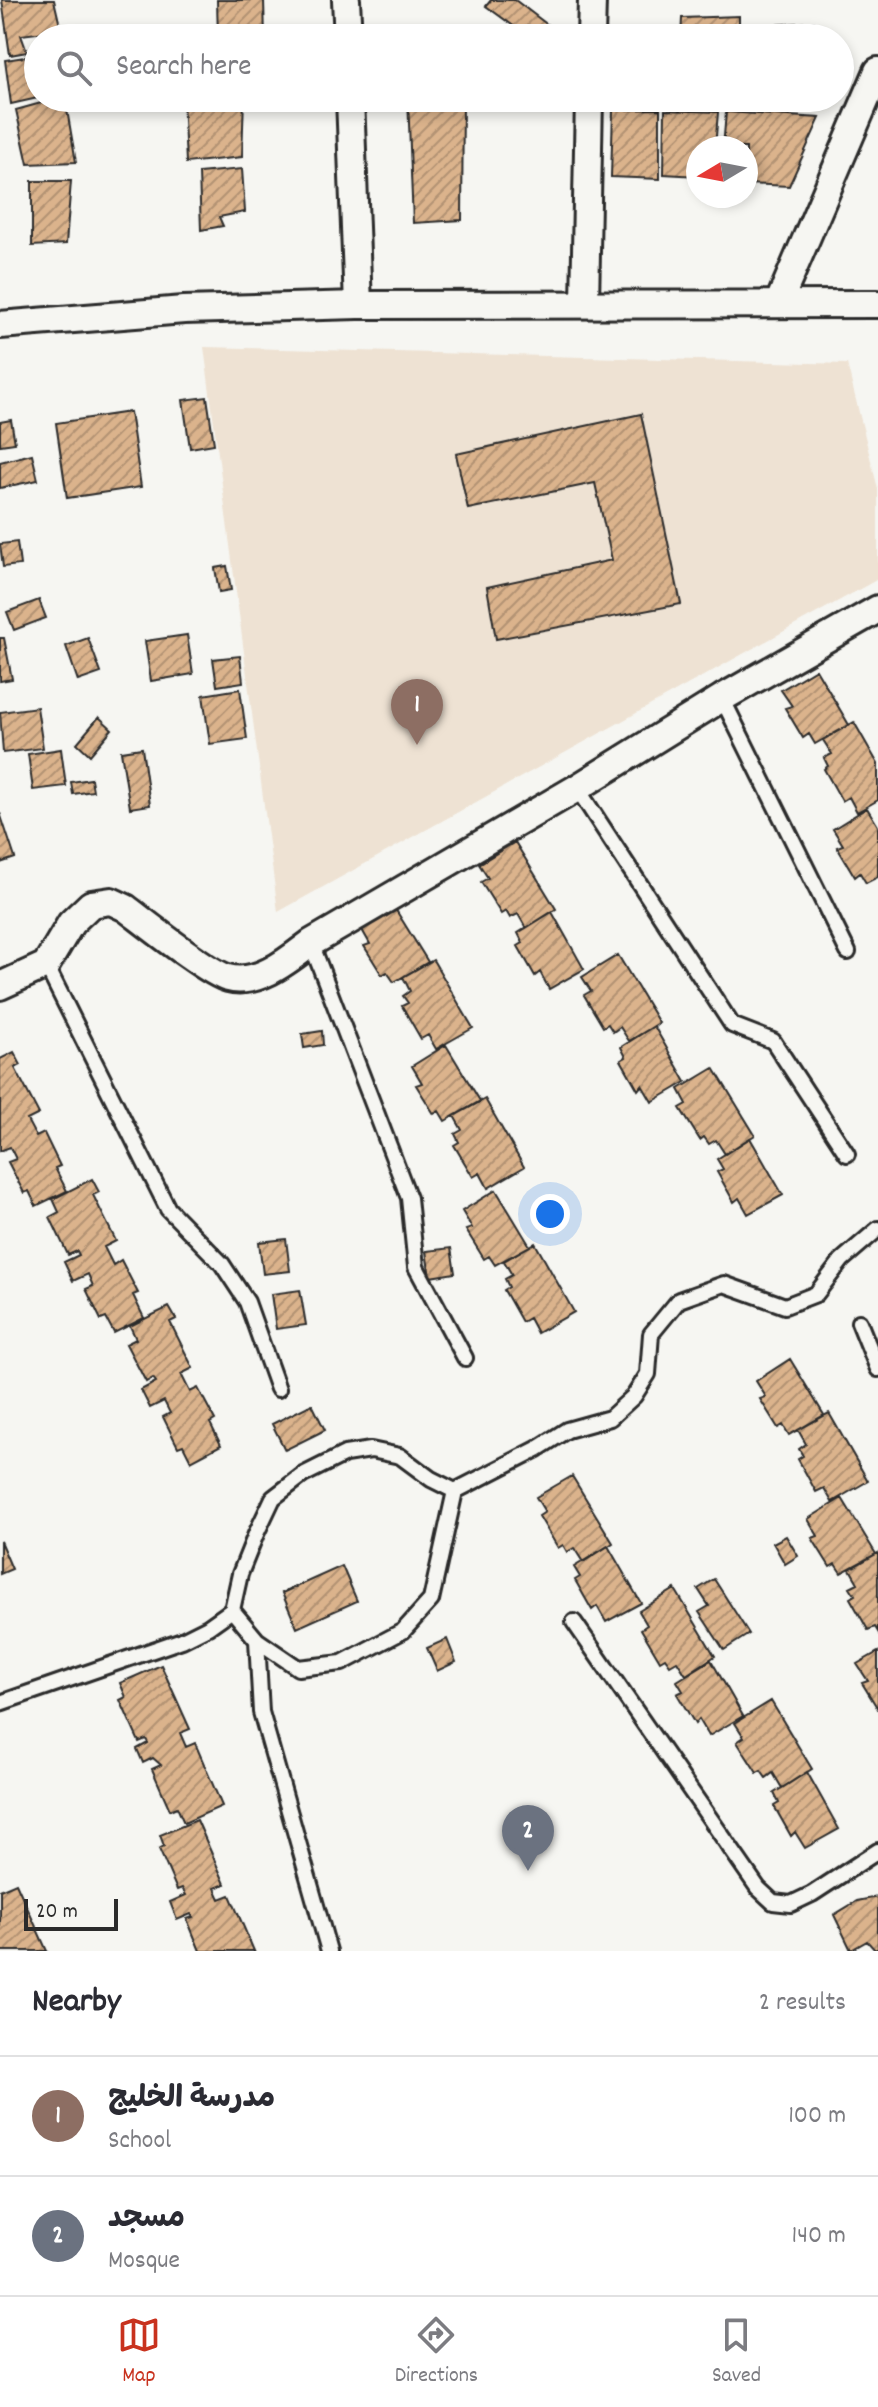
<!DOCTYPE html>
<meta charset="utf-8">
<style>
:root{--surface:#fff;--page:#f2f2f3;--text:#2b2b33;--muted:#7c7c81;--line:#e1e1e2;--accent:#c8321e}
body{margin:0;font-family:Dekko,"Playpen Sans Arabic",sans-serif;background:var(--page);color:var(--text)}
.compass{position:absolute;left:686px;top:136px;width:72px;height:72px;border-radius:50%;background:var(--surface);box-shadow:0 4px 12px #0003;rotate:260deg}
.scale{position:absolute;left:24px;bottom:20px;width:94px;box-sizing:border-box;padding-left:8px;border:4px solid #2b2b2b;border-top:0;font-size:22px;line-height:28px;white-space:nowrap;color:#2b2b2b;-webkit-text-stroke:6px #f6f6f2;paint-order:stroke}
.you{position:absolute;left:550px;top:1214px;width:28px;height:28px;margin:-20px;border:6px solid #fff;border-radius:50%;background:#1a73e8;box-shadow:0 0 0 12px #1a73e833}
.badge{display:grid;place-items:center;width:52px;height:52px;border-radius:50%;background:var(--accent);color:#fff;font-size:26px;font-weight:700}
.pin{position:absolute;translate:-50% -66px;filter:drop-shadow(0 2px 4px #0008)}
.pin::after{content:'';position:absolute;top:42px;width:28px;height:24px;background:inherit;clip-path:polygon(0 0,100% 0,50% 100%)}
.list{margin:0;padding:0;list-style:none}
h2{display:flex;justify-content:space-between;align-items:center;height:104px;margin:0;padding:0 32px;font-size:34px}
h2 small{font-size:26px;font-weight:400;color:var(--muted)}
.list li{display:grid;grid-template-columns:52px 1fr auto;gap:24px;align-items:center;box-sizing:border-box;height:120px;padding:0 32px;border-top:2px solid var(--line)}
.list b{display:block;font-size:30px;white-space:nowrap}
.list p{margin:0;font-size:26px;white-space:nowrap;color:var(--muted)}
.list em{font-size:26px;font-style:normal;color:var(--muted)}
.icon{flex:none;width:44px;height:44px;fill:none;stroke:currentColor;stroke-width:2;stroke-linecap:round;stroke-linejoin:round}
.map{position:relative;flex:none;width:878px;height:1951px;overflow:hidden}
.search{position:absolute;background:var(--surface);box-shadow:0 4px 12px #0003;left:24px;right:24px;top:24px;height:88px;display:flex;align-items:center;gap:20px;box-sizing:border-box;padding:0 28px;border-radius:44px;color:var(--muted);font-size:30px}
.sheet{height:344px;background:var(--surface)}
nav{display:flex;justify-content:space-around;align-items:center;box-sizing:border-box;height:112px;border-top:2px solid var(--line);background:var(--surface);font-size:22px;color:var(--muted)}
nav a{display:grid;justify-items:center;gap:4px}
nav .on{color:var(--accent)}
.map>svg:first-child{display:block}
</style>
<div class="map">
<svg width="878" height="1951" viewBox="0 0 878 1951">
<defs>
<pattern id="building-hatch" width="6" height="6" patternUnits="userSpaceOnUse" patternTransform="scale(2)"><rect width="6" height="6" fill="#dbb38c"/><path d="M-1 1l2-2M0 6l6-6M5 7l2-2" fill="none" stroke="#b29273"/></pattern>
</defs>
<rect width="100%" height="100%" fill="#f6f6f2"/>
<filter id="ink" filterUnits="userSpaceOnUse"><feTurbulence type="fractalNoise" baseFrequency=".0125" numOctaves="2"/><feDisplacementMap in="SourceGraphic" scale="16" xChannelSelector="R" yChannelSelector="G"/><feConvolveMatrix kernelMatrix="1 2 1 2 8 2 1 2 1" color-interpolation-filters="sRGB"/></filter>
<g filter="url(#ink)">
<path fill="#eee2d3" d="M204,347L847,364L878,489V579L278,912Z"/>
<path fill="url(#building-hatch)" stroke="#2b2b2b" stroke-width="2" d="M2,0H54L61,30L21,35L27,52L10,55Z
M217,0H264L265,38H218Z
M491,0H515L553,29L547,38H530L486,6Z
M739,16V38H681L682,18Z
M814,22L812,38H744V27Z
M611,33L657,34V38H611Z
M38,55V98L11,104L5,60Z
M59,98H65L76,162L28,164L16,110Z
M183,98H244L242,157L186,163Z
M408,98H463L462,220L413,223Z
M613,98H656V109L613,105Z
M681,98H737V106L681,107Z
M745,98H805L803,112L745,109Z
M660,109V179L611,177L613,110Z
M665,110L718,112L715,148H698V176L664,174Z
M726,112L820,118L789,186L746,184V148H723Z
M242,169L245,212L219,217L223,226L201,230L199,173Z
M32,181H71L66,244L32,246Z
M207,397L214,444L190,448L183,400Z
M130,412L141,487L67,498L56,423Z
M641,414L681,604L496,639L487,587L612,560L595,483L468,509L456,454Z
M11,420L15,443L0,445V422Z
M32,454L38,480L0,488V462Z
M17,542L20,565L3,567L0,544Z
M227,566L231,590L219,592L215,568Z
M39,600L46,618L14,630L7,612Z
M187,635L193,674L151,681L145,641Z
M0,638H4L12,679L0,681Z
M88,638L101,673L78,681L66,646Z
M240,656L243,682L217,686L213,659Z
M816,669L849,725L815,744L809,734L803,738L785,708L792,706L781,690Z
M240,689L247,739L210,744L203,695Z
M37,707L43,748L3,753L0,712Z
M99,717L112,729L90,755L77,743Z
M854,722L878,764V800L857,812L849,797L842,801L824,769L828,766L824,758L832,754L823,740Z
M142,748L150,805L130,808L121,751Z
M61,749L66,786L33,790L28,754Z
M91,779L93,791L73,794L71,782Z
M867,808L878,826V877L866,883L860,873L855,877L837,847L843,845L833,829Z
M0,813L15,858L0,863Z
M515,842L556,909L526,928L518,914L510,918L506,911L501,914L481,882L488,878L479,864Z
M394,907L428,962L394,982L387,972L382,975L364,946L370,944L361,928Z
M552,912L584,969L549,989L540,972L535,976L518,946L523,943L518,933Z
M618,955L659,1023L629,1041L620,1027L613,1032L608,1024L603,1027L584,995L591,991L582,977Z
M433,960L473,1028L436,1049L428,1035L421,1039L402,1006L408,1003L403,996L410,991L403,977Z
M654,1026L686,1082L652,1102L642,1085L638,1090L621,1060L626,1057L621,1047Z
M322,1031L323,1045L304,1048L302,1034Z
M446,1045L480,1101L445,1121L439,1111L434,1114L416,1085L422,1083L412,1066Z
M14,1052L21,1065L15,1068L39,1114L27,1120L36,1137L44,1133L60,1166L55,1168L67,1191L36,1206L29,1191L24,1193L8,1162L16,1159L10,1147L0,1151V1059Z
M714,1068L755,1135L725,1154L716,1140L709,1144L704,1137L700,1140L680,1108L687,1104L679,1089Z
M485,1099L524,1167L488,1188L480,1173L473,1177L454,1145L459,1142L455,1134L462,1130L454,1116Z
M750,1138L783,1195L748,1214L739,1198L734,1202L717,1172L723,1169L717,1159Z
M92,1179L99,1192L93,1195L116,1241L104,1247L113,1265L121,1260L138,1293L133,1295L144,1318L114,1333L106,1318L101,1320L86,1289L93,1286L88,1274L73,1281L64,1262L79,1255L77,1251L68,1255L50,1217L59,1212L53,1199Z
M496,1190L530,1246L495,1265L489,1256L484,1259L466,1230L472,1228L462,1211Z
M286,1239L290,1271L263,1274L259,1242Z
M535,1243L574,1312L537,1333L529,1318L522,1322L504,1290L509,1287L505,1279L512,1275L504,1261Z
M451,1248L455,1273L430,1277L426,1251Z
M300,1290L306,1325L276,1329L271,1294Z
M169,1307L176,1319L170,1322L193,1368L181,1374L190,1392L198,1388L215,1420L210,1423L221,1445L191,1461L183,1445L178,1447L163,1417L170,1413L164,1401L150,1408L141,1390L156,1382L153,1378L146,1382L126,1344L136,1339L130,1326Z
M790,1359L824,1415L789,1435L783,1425L778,1428L760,1399L766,1397L756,1381Z
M312,1404L325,1430L285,1450L272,1424Z
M829,1413L868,1481L832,1502L824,1488L816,1492L798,1459L803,1456L799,1449L806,1444L798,1430Z
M572,1476L613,1543L583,1562L574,1548L567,1552L563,1545L558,1548L539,1516L545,1512L536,1497Z
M842,1498L876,1554L841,1573L835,1564L830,1567L812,1538L818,1536L808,1519Z
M786,1536L798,1556L785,1564L773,1543Z
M0,1541L12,1569L0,1574Z
M608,1546L641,1603L606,1622L597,1606L592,1610L575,1580L580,1577L574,1567Z
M878,1553V1632L875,1627L868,1630L850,1598L855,1595L850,1587L858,1583L850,1569Z
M342,1566L357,1601L297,1628L282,1593Z
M714,1579L749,1634L724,1650L699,1612L709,1606L698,1589Z
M675,1589L715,1656L686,1675L677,1661L670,1665L665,1658L660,1661L641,1629L647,1625L639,1611Z
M447,1639L456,1662L437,1671L427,1648Z
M878,1652V1709L862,1683L868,1681L857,1664Z
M711,1660L743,1716L709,1736L699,1719L695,1724L677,1694L683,1691L677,1681Z
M161,1665L190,1729L180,1733L186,1747L195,1743L222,1806L184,1823L177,1807L170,1810L152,1769L161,1765L153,1758L143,1763L137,1749L148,1743L146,1739L139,1742L120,1700L126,1697L120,1683Z
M771,1701L812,1769L782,1788L773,1773L766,1778L761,1771L757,1773L737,1742L744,1737L735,1723Z
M807,1772L839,1829L805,1848L795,1832L791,1836L774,1806L779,1803L774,1793Z
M197,1820L225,1884L215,1888L220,1899L230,1895L254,1951H200L187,1919L193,1917L191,1914L177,1920L170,1902L186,1895L182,1888L177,1890L159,1849L164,1846L160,1835Z
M16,1883L47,1951H1L0,1949V1890Z
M878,1897V1948L875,1950L867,1941L851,1950L834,1915L857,1901Z"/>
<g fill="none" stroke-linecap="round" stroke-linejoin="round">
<g stroke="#2b2b2b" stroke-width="20">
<path id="lane" d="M722,698L848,952
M577,788L732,1025L773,1041L847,1154
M311,943L409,1198L416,1267L465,1358
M46,965L168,1209L222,1264L247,1302L278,1389
M859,1322L878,1369
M232,1610L257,1640L298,1668L342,1663L403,1631L431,1600L455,1491
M574,1622L758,1888L773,1902L791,1904L812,1894L878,1851
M257,1640L261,1712L329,1951
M0,1703L182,1640L208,1627L232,1610L240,1574L256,1534L273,1498L303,1475L345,1454L371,1450L400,1456L431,1479L455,1491L537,1449L567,1430L610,1418L634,1396L648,1374L651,1334L679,1300L724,1284L785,1306L816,1294L842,1260L878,1229"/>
</g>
<g stroke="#2b2b2b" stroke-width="32">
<path id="street" d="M346,0L348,38
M591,38L592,0
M350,98L358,305
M779,302L878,71
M585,303L589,98
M0,325L184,310L358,305L878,304
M0,986L46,965L71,923L91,904L111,901L126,908C146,923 208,973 228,978C258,986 290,959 311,943L577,788L722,698L878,609"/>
</g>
<use href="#lane" stroke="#f6f6f2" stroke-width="14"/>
<use href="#street" stroke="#f6f6f2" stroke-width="26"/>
</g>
</g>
</svg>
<svg class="compass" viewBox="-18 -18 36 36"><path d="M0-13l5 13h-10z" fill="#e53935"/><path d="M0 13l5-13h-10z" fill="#7c7c81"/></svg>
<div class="scale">20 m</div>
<div class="you"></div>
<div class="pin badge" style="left:417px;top:745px;background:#8d6e63">1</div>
<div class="pin badge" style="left:528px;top:1871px;background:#6b7280">2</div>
<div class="search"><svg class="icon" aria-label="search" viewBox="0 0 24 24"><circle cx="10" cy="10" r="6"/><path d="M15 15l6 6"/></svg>Search here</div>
</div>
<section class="sheet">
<h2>Nearby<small>2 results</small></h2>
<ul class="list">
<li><span class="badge" style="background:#8d6e63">1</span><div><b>مدرسة الخليج</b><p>School</p></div><em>100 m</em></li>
<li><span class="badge" style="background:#6b7280">2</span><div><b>مسجد</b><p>Mosque</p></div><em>140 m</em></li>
</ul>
</section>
<nav>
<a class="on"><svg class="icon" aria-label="map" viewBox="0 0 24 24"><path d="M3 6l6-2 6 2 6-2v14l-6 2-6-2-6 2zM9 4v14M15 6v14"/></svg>Map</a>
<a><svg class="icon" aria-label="directions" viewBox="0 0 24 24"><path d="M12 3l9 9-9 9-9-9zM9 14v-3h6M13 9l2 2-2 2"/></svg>Directions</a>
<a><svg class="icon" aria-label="saved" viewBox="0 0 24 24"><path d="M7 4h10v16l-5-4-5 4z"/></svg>Saved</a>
</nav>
